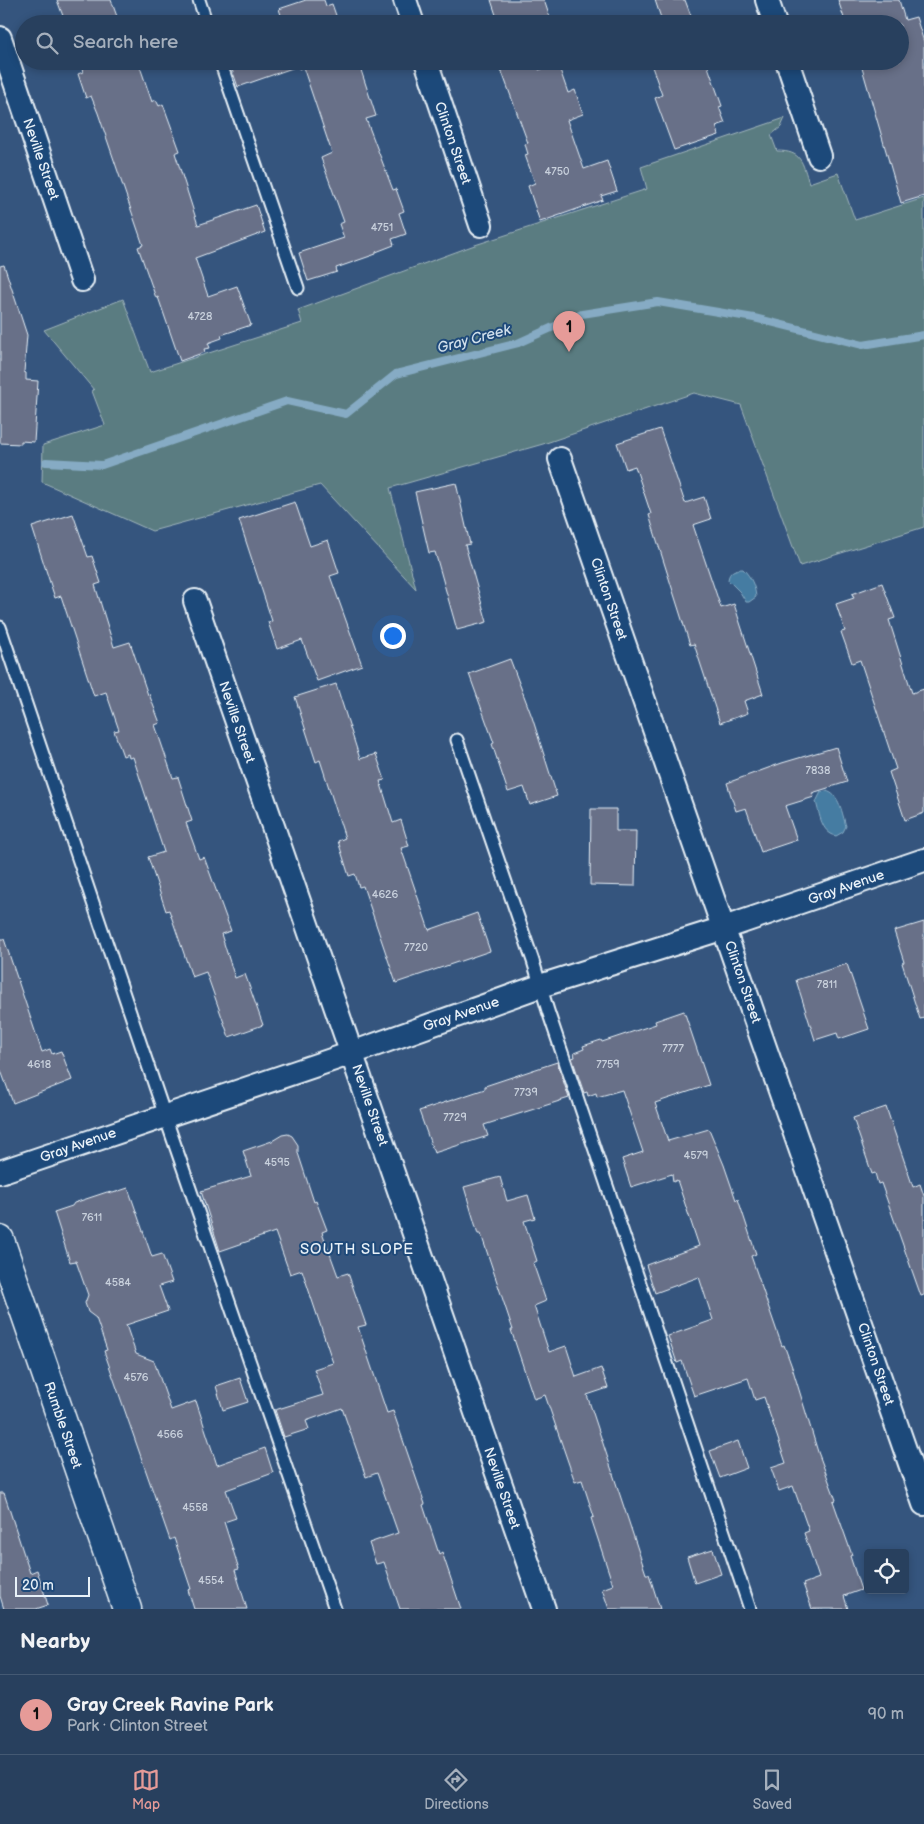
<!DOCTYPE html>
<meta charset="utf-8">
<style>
:root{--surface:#28405e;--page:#304764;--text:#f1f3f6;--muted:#a5afbc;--line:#445973;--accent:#e69b98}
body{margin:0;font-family:"Balsamiq Sans",sans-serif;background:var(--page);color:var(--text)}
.controls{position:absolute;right:15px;bottom:15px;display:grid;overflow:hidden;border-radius:5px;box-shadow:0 2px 8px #0003}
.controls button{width:45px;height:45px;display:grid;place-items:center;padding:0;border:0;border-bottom:1px solid var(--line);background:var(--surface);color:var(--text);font:25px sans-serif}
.scale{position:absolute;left:15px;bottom:12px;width:75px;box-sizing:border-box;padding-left:5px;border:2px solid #e8f1f8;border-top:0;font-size:14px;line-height:18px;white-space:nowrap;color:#e8f1f8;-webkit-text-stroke:4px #1f4a7a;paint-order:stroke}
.you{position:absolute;left:392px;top:635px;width:18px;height:18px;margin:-12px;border:4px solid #fff;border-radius:50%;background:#1a73e8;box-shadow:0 0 0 8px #1a73e833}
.badge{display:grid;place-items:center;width:32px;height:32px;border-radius:50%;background:var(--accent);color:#111;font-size:16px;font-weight:700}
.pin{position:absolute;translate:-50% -41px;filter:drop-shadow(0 1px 2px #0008)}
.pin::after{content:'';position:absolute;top:26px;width:18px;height:15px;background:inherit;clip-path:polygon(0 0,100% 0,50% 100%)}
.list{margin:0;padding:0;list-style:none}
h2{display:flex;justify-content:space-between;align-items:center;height:65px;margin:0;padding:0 20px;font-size:21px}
h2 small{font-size:16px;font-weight:400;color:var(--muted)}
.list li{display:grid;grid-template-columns:32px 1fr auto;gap:15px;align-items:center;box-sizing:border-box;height:80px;padding:0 20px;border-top:1px solid var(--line)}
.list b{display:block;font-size:19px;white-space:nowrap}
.list p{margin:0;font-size:16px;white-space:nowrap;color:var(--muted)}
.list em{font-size:16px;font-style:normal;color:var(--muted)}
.icon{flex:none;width:28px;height:28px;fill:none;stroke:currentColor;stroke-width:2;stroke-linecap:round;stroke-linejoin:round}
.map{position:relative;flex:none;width:924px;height:1609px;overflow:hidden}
.search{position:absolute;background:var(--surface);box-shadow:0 2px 8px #0003;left:15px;right:15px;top:15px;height:55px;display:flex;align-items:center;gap:12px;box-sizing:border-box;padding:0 18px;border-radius:28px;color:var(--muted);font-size:19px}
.sheet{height:145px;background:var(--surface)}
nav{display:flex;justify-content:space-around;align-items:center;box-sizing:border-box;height:70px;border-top:1px solid var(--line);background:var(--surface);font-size:14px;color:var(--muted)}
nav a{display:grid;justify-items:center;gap:2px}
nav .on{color:var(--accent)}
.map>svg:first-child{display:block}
</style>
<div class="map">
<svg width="924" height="1609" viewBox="0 0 924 1609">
<rect width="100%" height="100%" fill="#35557e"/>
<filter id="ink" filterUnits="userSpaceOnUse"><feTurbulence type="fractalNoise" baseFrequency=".02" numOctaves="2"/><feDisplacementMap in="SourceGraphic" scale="10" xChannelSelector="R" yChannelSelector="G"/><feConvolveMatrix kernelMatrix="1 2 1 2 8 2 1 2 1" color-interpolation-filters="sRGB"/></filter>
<g filter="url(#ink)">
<path fill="#5a7c81" stroke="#a1b6bc" d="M785,118L781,127L771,135L777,151C802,151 802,162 809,183L838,173L855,220L924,198V527L800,566L741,405L694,393L543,444L390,488L416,589L320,485L152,531L42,482L43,445L105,425L92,391L94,390L44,330L123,299L150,372L302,323L298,310L472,246L647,189L641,167Z"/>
<path fill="#457ca2" stroke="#86abc4" d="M743,569C751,577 755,586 756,597L749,602H746L740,592L728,580C729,571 735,569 743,569Z
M826,791C840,794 842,814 846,826L843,832L836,836C821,832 820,815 816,802L821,792Z"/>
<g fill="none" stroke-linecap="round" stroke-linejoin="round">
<path stroke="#86abc4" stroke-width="8" d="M46,462L102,465L287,401L346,414L396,374L518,343L582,314L658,302L754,318L863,345L924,335"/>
</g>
<path fill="#676f88" stroke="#e8f1f8" d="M57,0H111L119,22L114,24H66Z
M306,0H324L326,6L332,4L339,24H284L279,9Z
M491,0H544L552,24H499Z
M655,0H685L694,24H663Z
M838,0H899L905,20L916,17L924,42V196L901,203L860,61H900V24H846Z
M79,61H138L152,102L156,100L159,106L163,104L180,151L175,153L198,225L256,205L265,232L195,258L208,296L237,286L251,325L221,335L222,338L208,343L210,348L204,349L205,352L180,361L158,297L156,298L138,247L143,245L98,113L91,96L86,98L78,74L83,72Z
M229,61H358L376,116L366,119L393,190L396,189L404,211L399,213L406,234L392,239L394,245L376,252V254L336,268L337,272L308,281L299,253L344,238L339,224L344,222L321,158L332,153L303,67L299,69L298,66L238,87Z
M498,61H536L539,70L558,64L568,93L575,90L583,114L567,120L584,169L607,161L617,191L601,196L603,200L540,222L528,186L535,183L525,155L528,154L525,144L528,143Z
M650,61H706L722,106L719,107L725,123L716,126L719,135L674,150L655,98L662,95Z
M4,265L27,335L24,372L26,373V380L38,381L34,442L21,441V444L0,443V266Z
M660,429L685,503L704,497L711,519L693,525L721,608L734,604L763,694L744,701L748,713L720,723L694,644L690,645L649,515L651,514L635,466L626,469L617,443Z
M456,483L470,544L465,545L487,622L457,630L435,552L429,553L415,492Z
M295,502L310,546L328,540L339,573L330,576L362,665L317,681L302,640L277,649L268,622L272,621L239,520Z
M73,514L88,557L92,556L101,583L95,585L114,647L130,642L148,695L149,694L160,723L155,725L173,778L178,777L192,821L186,823L199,859L204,857L231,931L221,934L235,978L245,974L263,1025L229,1037L206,972L192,977L169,910L166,911L148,857L164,852L133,757L129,758L128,754L123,756L114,731L119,730L106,692L94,696L61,596L55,598L32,527Z
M882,583L895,618L889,620L912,693L924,689V813L905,820L889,772L896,769L860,660L852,663L841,632L845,631L836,604L854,598L852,594Z
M510,659L532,717L557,796L530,805L524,787L508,792L492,744L494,743L469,674Z
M336,684L360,759L376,754L385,780L380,781L393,823L401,820L409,846L401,848L429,930L477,913L490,951L396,983L363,886L359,887L355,874L349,876L338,841L345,838L320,760L316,762L295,697Z
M836,747L847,782L812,793L814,797L785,806L797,840L761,852L746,808L736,811L727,783L782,763Z
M591,809H616V831H636L635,886L590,885Z
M924,922V1018L920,1019L902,963L904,962L894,931Z
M0,939H4L42,1052L50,1049L52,1054L61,1051L72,1080L13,1103L0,1068Z
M847,964L869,1029L839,1039L837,1033L815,1040L796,980Z
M684,1011L709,1085L655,1103L668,1141L709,1129L724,1165L736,1200L738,1199L756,1254L751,1256L782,1346L784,1345L792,1367L818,1452L836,1500L833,1501L852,1555L850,1556L861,1590L844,1596L848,1609H812L803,1584L819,1578L804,1533L809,1531L793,1486L779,1491L771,1468L786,1463L764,1397L755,1400L748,1378L694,1396L682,1361L677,1363L668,1336L713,1320L699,1277L655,1293L646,1265L699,1246L677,1180L673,1182L672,1174L631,1187L622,1159L643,1152L622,1090L597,1097L596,1093L588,1096L587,1092L584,1093L572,1058L575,1057L574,1053L584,1049L583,1046L601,1040L602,1042L656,1024L655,1021Z
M557,1062L569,1098L484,1125L488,1136L434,1153L419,1111L485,1089V1086Z
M886,1107L913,1187L920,1184L924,1196V1295L921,1296L881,1183L878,1184L875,1173L872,1174L853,1118Z
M288,1134L292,1136L298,1145V1153L314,1202L316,1201L327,1230L322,1232L338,1276L348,1273L366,1325L358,1327L387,1413L393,1411L425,1504L423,1505L439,1554L442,1552L461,1609H400L384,1562L376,1564L369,1543L398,1533L377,1473L366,1477L342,1408L306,1421L309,1429L284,1437L275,1410L323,1395L314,1369L333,1363L302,1270L290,1274L275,1232L220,1251L201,1191L251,1176L243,1151L272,1141L282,1135Z
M500,1177L507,1201L528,1195L535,1218L524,1221L537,1261L533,1263L546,1301L534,1306L549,1352L566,1346L576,1377L601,1368L608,1388L587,1395L646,1574H649L660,1609H609L602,1589L613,1585L591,1518L594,1517L582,1480L575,1482L545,1395L534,1399L511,1330H513L481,1234H478L464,1187Z
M128,1188L152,1257L162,1254L172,1282L159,1286L168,1311L126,1325L136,1354L154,1361L171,1410L196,1401L217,1465L265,1448L273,1473L226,1490L236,1518L224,1522L239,1569L235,1570L247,1609H194L188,1590L191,1589L174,1538L170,1540L104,1351L107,1350L96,1318L88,1312L85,1303L88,1295L76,1261L70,1262L54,1212L72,1206L74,1203L107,1192L113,1193Z
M240,1378L248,1402L223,1410L216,1386Z
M738,1441L747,1468L720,1478L710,1451Z
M0,1493H4L30,1573L37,1570L48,1605L36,1609H4L0,1596Z
M713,1549L721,1574L695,1583L687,1557Z"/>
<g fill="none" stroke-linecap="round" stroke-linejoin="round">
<g stroke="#e8f1f8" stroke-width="15">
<path id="lane" d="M199,0L207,24
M220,61L298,288
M0,627L165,1116L335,1609
M457,740L533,961L548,1011L750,1609"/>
</g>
<g stroke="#e8f1f8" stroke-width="26">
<path id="street" d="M405,0L413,24
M767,0L775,24
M0,38L82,280
M426,61L481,225
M787,61L819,156
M560,459L924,1504
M195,601L544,1609
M0,1172L352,1053L540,986L724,928L924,860"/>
</g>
<g stroke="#e8f1f8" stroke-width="31">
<path id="secondary" d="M0,1240L127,1609"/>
</g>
<use href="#lane" stroke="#1f4a7a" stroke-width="11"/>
<use href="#street" stroke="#1f4a7a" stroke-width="22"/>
<use href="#secondary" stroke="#1f4a7a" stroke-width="28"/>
</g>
</g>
<g text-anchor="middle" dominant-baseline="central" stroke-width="4" stroke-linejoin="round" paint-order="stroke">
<g font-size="11" fill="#c8d0dc">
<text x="557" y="171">4750</text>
<text x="382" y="227">4751</text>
<text x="200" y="316">4728</text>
<text x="818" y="770">7838</text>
<text x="385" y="894">4626</text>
<text x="416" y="947">7720</text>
<text x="827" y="984">7811</text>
<text x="673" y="1048">7777</text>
<text x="39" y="1064">4618</text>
<text x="608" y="1064">7759</text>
<text x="526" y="1092">7739</text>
<text x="455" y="1117">7729</text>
<text x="696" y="1155">4579</text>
<text x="277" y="1162">4595</text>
<text x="92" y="1217">7611</text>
<text x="118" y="1282">4584</text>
<text x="136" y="1377">4576</text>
<text x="170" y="1434">4566</text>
<text x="195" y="1507">4558</text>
<text x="211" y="1580">4554</text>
</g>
<g font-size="14" fill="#e8f1f8" stroke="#1f4a7a">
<text transform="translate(453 143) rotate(71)">Clinton Street</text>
<text transform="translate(41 159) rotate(71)">Neville Street</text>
<text transform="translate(609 599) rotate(71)">Clinton Street</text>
<text transform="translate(237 722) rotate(71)">Neville Street</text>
<text transform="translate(846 887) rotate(-19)">Gray Avenue</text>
<text transform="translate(743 982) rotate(71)">Clinton Street</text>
<text transform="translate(461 1014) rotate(-19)">Gray Avenue</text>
<text transform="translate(370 1105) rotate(71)">Neville Street</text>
<text transform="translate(78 1145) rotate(-19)">Gray Avenue</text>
<text transform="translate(876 1364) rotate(71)">Clinton Street</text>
<text transform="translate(63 1425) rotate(71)">Rumble Street</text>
<text transform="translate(502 1488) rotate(71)">Neville Street</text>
</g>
<g font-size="15" font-style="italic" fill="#d0dfeb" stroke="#1f4a7a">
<text transform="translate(474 339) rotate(-15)">Gray Creek</text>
</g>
<g font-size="15" letter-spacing="1" fill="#e8f1f8" stroke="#1f4a7a">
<text x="357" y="1249">SOUTH SLOPE</text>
</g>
</g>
</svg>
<div class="controls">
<button><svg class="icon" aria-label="locate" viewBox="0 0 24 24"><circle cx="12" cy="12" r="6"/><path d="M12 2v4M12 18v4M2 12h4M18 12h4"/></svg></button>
</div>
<div class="scale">20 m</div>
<div class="you"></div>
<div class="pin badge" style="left:569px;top:352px">1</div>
<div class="search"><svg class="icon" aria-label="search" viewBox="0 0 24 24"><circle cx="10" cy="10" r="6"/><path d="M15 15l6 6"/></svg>Search here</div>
</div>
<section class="sheet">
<h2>Nearby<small></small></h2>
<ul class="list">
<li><span class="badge">1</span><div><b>Gray Creek Ravine Park</b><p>Park · Clinton Street</p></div><em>90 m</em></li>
</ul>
</section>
<nav>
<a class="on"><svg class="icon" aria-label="map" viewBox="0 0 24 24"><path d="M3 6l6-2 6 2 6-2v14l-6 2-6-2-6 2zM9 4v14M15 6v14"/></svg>Map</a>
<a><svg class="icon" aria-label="directions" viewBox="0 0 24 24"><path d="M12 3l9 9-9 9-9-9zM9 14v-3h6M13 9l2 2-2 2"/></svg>Directions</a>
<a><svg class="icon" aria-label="saved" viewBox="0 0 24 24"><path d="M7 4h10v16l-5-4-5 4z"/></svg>Saved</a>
</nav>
